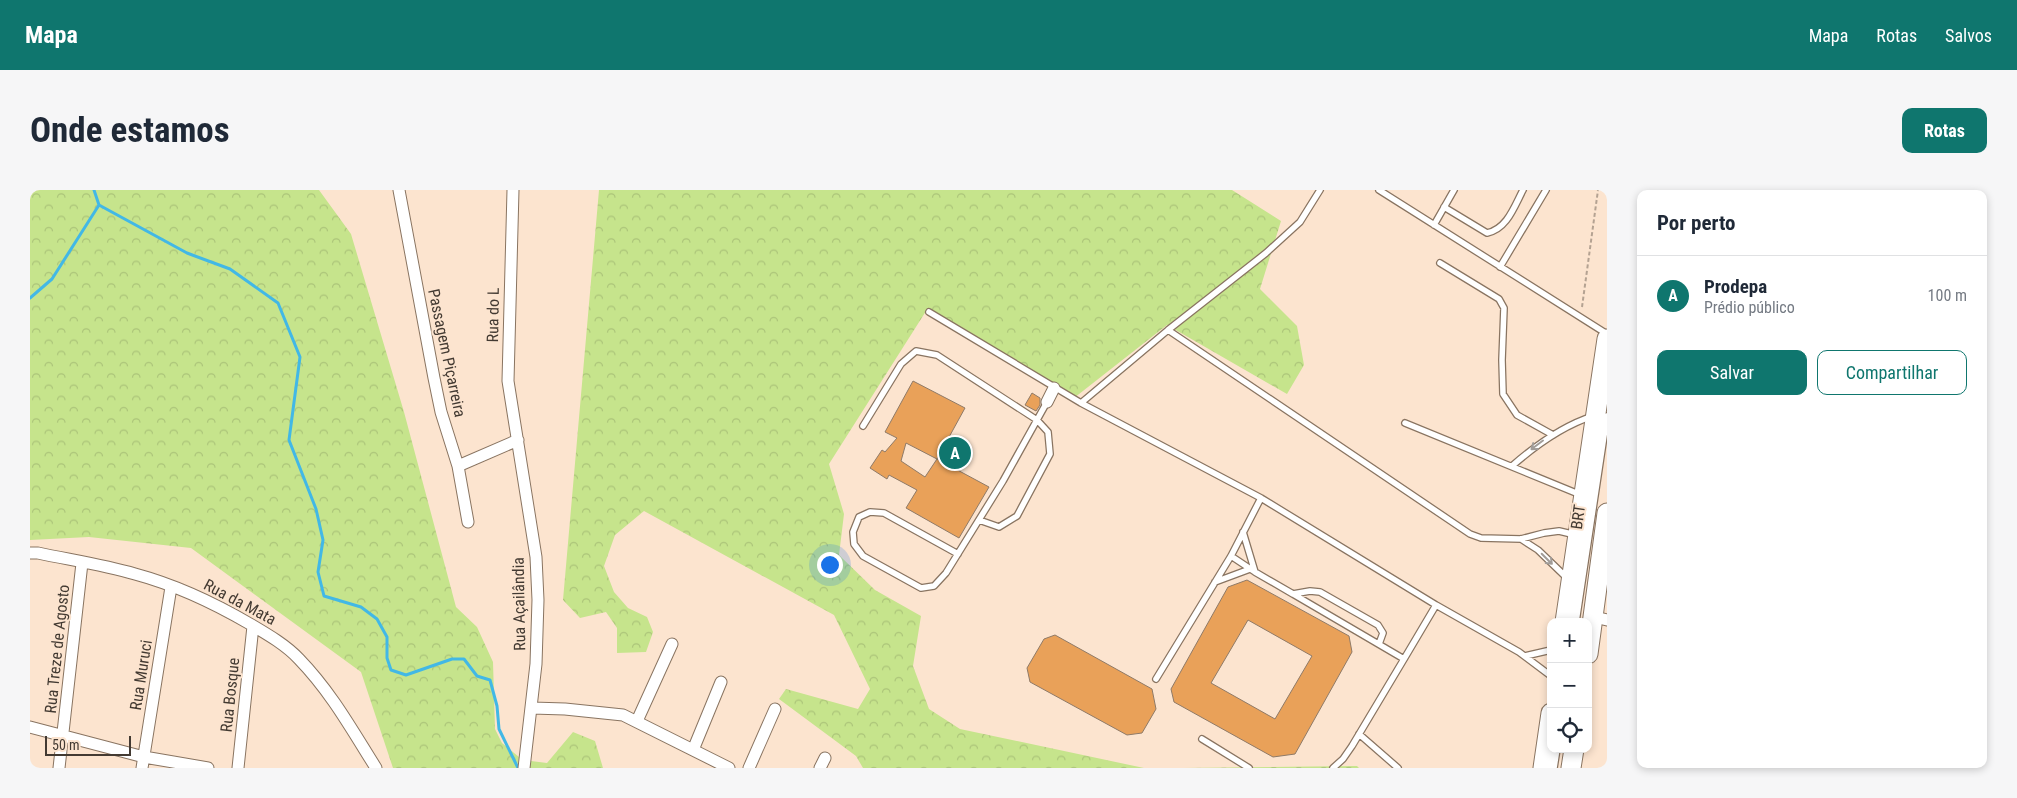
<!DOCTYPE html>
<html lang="pt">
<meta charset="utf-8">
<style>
:root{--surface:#fff;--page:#f6f6f7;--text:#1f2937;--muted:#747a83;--line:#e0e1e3;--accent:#0f766e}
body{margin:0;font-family:"Roboto Condensed",sans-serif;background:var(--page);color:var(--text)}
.controls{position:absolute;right:15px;bottom:15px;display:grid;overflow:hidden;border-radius:10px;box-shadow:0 2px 8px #0003}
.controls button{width:45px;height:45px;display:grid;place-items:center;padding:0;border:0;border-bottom:1px solid var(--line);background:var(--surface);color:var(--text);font:25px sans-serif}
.scale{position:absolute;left:15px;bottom:12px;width:86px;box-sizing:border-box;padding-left:5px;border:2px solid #433a32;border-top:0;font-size:14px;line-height:18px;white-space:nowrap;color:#433a32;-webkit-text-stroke:4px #fce4cf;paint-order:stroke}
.you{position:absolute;left:799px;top:374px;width:18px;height:18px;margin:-12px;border:4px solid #fff;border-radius:50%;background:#1a73e8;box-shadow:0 0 0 8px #1a73e833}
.badge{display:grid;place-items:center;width:32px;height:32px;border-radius:50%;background:var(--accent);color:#fff;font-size:16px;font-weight:700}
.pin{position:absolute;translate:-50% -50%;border:2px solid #fff;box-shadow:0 1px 5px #0006}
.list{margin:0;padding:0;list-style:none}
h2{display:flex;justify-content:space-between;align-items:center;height:65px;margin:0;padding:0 20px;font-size:21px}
h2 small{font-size:16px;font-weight:400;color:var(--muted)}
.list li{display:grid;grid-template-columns:32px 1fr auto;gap:15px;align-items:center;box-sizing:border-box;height:80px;padding:0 20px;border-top:1px solid var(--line)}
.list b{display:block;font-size:19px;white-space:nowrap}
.list p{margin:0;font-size:16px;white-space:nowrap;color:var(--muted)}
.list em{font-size:16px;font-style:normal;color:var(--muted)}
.actions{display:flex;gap:10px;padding:15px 20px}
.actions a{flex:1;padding:11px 0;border:1px solid var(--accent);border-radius:10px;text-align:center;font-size:18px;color:var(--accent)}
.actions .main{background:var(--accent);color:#fff}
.icon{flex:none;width:28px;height:28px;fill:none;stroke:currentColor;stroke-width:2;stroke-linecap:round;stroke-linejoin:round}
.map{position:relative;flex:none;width:1577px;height:578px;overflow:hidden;border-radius:10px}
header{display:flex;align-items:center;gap:30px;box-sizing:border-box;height:70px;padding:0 25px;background:var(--accent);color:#fff}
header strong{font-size:24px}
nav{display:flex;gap:28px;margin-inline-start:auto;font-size:18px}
.intro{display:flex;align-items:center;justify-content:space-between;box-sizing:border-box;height:120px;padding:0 30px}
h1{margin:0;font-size:35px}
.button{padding:12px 22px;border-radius:10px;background:var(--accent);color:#fff;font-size:18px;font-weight:700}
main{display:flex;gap:30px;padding:0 30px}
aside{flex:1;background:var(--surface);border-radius:10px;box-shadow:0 2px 8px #0003}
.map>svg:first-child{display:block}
</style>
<header>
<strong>Mapa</strong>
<nav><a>Mapa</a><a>Rotas</a><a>Salvos</a></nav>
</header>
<div class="intro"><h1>Onde estamos</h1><a class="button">Rotas</a></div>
<main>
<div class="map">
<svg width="1577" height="578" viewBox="0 0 1577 578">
<defs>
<pattern id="forest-crowns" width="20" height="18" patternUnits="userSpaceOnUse" patternTransform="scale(1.25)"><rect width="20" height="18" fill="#c6e48c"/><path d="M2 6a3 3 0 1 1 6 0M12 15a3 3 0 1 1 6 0" fill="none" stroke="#abc479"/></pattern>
</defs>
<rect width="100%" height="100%" fill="#fce4cf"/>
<path fill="url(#forest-crowns)" d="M0,0H289L321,44L374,222L426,417L447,437L463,472L465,539L472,553L489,567L487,578H363L331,482L161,358L59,347L0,350Z
M569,0H1202L1251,31L1230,99L1267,136L1274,175L1257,204L1137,135L1044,208L898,118L799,274L814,324L809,365L845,400L891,426L883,476L899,519L930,539L1114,578H833L826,566L749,509L756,499L828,519L840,499L804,425L614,321L585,345L574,376L584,402L598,418L617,427L623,442L616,462L587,463V438L576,422L550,428L533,410Z
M543,542L565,551L573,578H499L501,571L517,573Z
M1327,576L1329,578H1153Z"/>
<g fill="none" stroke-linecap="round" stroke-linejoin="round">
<path stroke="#42b8e6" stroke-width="3" d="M64,0L69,15L157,63L200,79L248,113L270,167L259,250L286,319L293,350L288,382L294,406L331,417L347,429L357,447V468L361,480L376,485L422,469H434L447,486L460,490L467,516L469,539L488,578
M0,108L22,89L69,15"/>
</g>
<path fill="#e9a159" stroke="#8f7a67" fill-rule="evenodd" d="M883,191L935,218L907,269L959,297L929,348L876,318L887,300L859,285L857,289L840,278L852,260L855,262L867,248L855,242ZM876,253L907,269L895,287L871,271Z
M1002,203L1010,208V215L1006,221L995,215Z
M1217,390L1319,446L1322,462L1265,564L1243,567L1144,512L1141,499L1198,397ZM1218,430L1282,466L1245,529L1181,493Z
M1025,445L1122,499L1126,519L1112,543L1097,545L1000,492L997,478L1014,449Z"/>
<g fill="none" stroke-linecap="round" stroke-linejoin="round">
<g stroke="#897461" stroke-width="8">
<path id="lane" d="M1349,0L1577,144
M1414,17L1457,43C1477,39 1484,17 1493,0
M1404,35L1424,0
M1410,73L1469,109L1474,118L1472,170L1473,204L1487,225L1523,245
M1470,77L1516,0
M899,122L1051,213L1138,140L1440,344L1451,348L1491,349L1514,343L1529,341L1546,345
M1138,140L1236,63L1270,32L1290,0
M1051,213L1231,308L1406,415L1489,462L1521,486
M1375,233L1551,305
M833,236L871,174L886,161L907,165L1007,230L1018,242L1020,264L987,326L969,337L949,330
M1482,276C1506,255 1532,236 1563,226
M1213,342L1225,382
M1491,349L1508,360L1537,388
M928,364L854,323L840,322L829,327L823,342L824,354L833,366L891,398L904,396L916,383L973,291L1017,212
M1201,366L1225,382L1263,404L1280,401L1290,402L1348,435L1353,443L1349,454
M1185,392L1220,379
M1263,404L1374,469L1406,415
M1546,432L1577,226
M1495,466L1521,460
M1126,489L1201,366L1231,308
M1329,544L1368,578
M1172,549L1219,578
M1303,578L1313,569L1322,556L1374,469
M1524,578L1527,559"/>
</g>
<g stroke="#897461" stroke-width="13">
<path id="street" d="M369,0L404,188L411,222L428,276L438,332
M483,0L478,191L506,367L508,410L506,474L494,578
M1017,212L1024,198
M428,276L488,250
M0,363H8C41,370 74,375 105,384C146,395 184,413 220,434C237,444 256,455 269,469C301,502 322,540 346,578
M1564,427L1577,430
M502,518L535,519L593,525L699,578
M607,531L642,454
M0,537L114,567L178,578
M663,560L691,492
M29,578L52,373
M112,578L141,397
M208,578L223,436
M719,578L745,519
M790,578L795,568"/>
</g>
<g stroke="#897461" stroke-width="21">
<path id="primary" d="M1535,432L1577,149
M1558,464L1577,323
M1513,578L1521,523
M1541,578L1544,559"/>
</g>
<path stroke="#b4a292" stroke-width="2" stroke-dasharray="4 2.5" stroke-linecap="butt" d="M1552,117L1568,0"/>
<use href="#lane" stroke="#fff" stroke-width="5.5"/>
<use href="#street" stroke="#fff" stroke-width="11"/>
<use href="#primary" stroke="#fff" stroke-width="19"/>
</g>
<defs><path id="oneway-shaft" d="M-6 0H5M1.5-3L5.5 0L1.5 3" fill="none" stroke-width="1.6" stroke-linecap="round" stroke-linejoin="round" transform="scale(1.25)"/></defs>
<g stroke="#a19c98">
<use href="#oneway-shaft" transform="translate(1507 255) rotate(143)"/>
<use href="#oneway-shaft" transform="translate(1517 369) rotate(45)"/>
</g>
<g text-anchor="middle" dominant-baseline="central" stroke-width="4" stroke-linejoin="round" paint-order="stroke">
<g font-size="16" fill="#433a32" stroke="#fce4cf">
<text transform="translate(463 125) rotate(-89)">Rua do L</text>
<text transform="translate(417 163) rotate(78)">Passagem Piçarreira</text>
<text transform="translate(1548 327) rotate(-82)">BRT</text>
<text transform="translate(210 412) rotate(28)">Rua da Mata</text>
<text transform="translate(489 414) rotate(-91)">Rua Açailândia</text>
<text transform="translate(27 459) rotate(-84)">Rua Treze de Agosto</text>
<text transform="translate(111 485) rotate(-81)">Rua Muruci</text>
<text transform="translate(200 505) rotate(-84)">Rua Bosque</text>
</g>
</g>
</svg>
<div class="controls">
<button>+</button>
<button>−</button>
<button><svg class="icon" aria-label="locate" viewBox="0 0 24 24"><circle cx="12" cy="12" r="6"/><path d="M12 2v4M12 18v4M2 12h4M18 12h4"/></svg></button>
</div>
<div class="scale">50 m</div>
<div class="you"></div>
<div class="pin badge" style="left:925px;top:263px">A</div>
</div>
<aside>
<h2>Por perto<small></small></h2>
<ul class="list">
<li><span class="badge">A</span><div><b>Prodepa</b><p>Prédio público</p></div><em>100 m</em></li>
</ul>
<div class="actions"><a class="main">Salvar</a><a>Compartilhar</a></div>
</aside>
</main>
